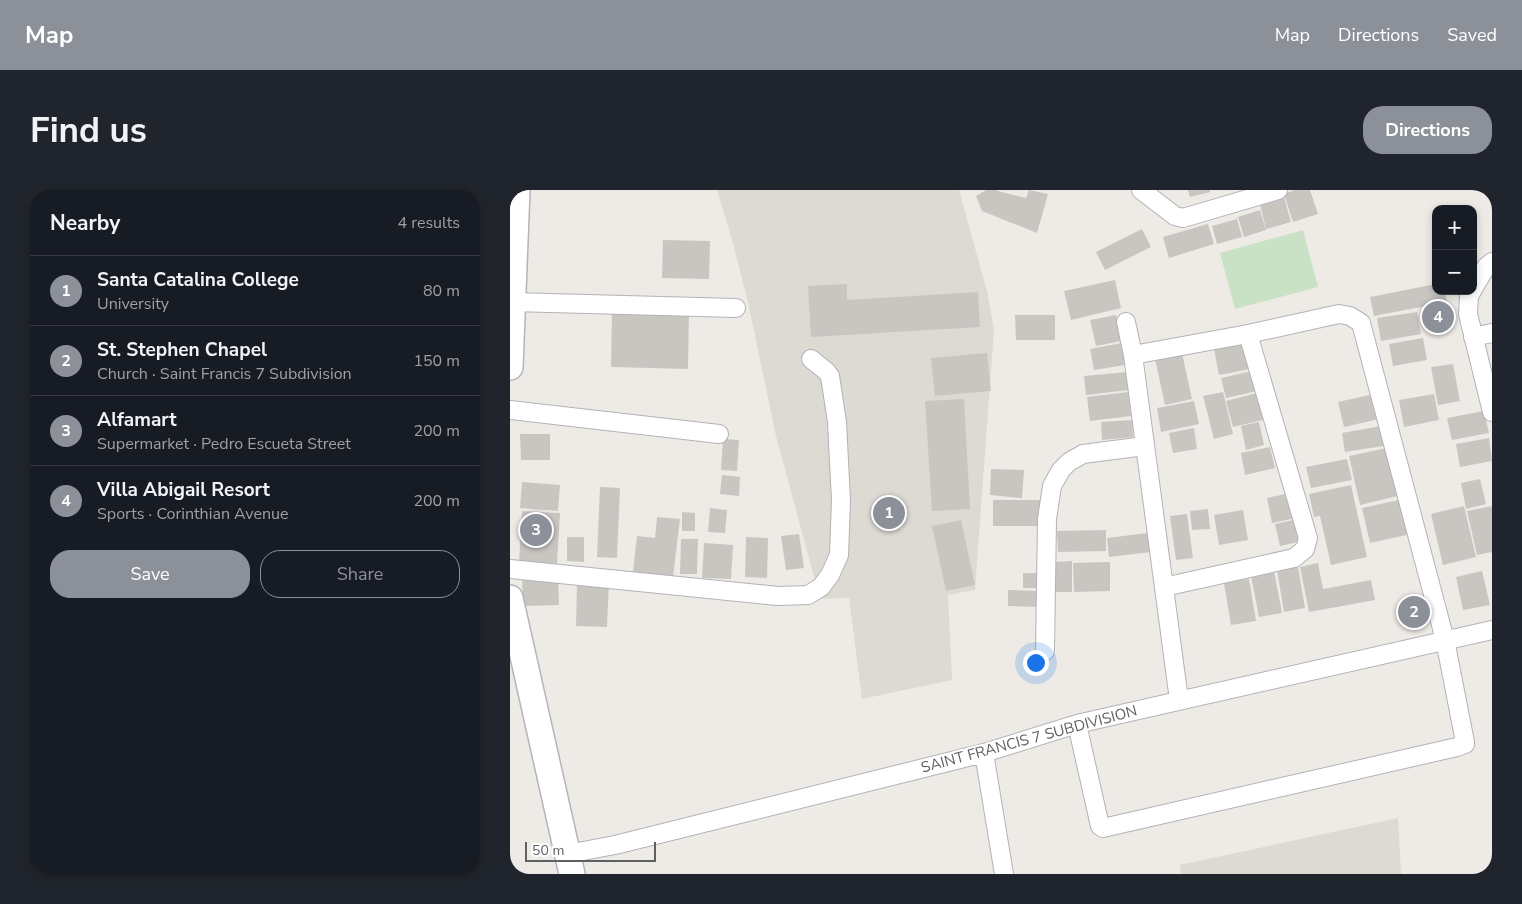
<!DOCTYPE html>
<meta charset="utf-8">
<style>
:root{--surface:#171b24;--page:#20242c;--text:#f1f3f6;--muted:#9ea1a6;--line:#363941;--accent:#8c9099}
body{margin:0;font-family:"Nunito Sans",sans-serif;background:var(--page);color:var(--text)}
.controls{position:absolute;right:15px;top:15px;display:grid;overflow:hidden;border-radius:10px;box-shadow:0 2px 8px #0003}
.controls button{width:45px;height:45px;display:grid;place-items:center;padding:0;border:0;border-bottom:1px solid var(--line);background:var(--surface);color:var(--text);font:25px sans-serif}
.scale{position:absolute;left:15px;bottom:12px;width:131px;box-sizing:border-box;padding-left:5px;border:2px solid #5d6164;border-top:0;font-size:14px;line-height:18px;white-space:nowrap;color:#5d6164;-webkit-text-stroke:4px #fff;paint-order:stroke}
.you{position:absolute;left:525px;top:472px;width:18px;height:18px;margin:-12px;border:4px solid #fff;border-radius:50%;background:#1a73e8;box-shadow:0 0 0 8px #1a73e833}
.badge{display:grid;place-items:center;width:32px;height:32px;border-radius:50%;background:var(--accent);color:#fff;font-size:16px;font-weight:700}
.pin{position:absolute;translate:-50% -50%;border:2px solid #fff;box-shadow:0 1px 5px #0006}
.list{margin:0;padding:0;list-style:none}
h2{display:flex;justify-content:space-between;align-items:center;height:65px;margin:0;padding:0 20px;font-size:21px}
h2 small{font-size:16px;font-weight:400;color:var(--muted)}
.list li{display:grid;grid-template-columns:32px 1fr auto;gap:15px;align-items:center;box-sizing:border-box;height:70px;padding:0 20px;border-top:1px solid var(--line)}
.list b{display:block;font-size:19px;white-space:nowrap}
.list p{margin:0;font-size:16px;white-space:nowrap;color:var(--muted)}
.list em{font-size:16px;font-style:normal;color:var(--muted)}
.actions{display:flex;gap:10px;padding:15px 20px}
.actions a{flex:1;padding:11px 0;border:1px solid var(--accent);border-radius:20px;text-align:center;font-size:18px;color:var(--accent)}
.actions .main{background:var(--accent);color:#fff}
.map{position:relative;flex:none;width:982px;height:684px;overflow:hidden;border-radius:20px}
header{display:flex;align-items:center;gap:30px;box-sizing:border-box;height:70px;padding:0 25px;background:var(--accent);color:#fff}
header strong{font-size:24px}
nav{display:flex;gap:28px;margin-inline-start:auto;font-size:18px}
.intro{display:flex;align-items:center;justify-content:space-between;box-sizing:border-box;height:120px;padding:0 30px}
h1{margin:0;font-size:35px}
.button{padding:12px 22px;border-radius:20px;background:var(--accent);color:#fff;font-size:18px;font-weight:700}
main{display:flex;gap:30px;padding:0 30px}
aside{flex:1;background:var(--surface);border-radius:20px;box-shadow:0 2px 8px #0003}
.map>svg:first-child{display:block}
</style>
<header>
<strong>Map</strong>
<nav><a>Map</a><a>Directions</a><a>Saved</a></nav>
</header>
<div class="intro"><h1>Find us</h1><a class="button">Directions</a></div>
<main>
<aside>
<h2>Nearby<small>4 results</small></h2>
<ul class="list">
<li><span class="badge">1</span><div><b>Santa Catalina College</b><p>University</p></div><em>80 m</em></li>
<li><span class="badge">2</span><div><b>St. Stephen Chapel</b><p>Church · Saint Francis 7 Subdivision</p></div><em>150 m</em></li>
<li><span class="badge">3</span><div><b>Alfamart</b><p>Supermarket · Pedro Escueta Street</p></div><em>200 m</em></li>
<li><span class="badge">4</span><div><b>Villa Abigail Resort</b><p>Sports · Corinthian Avenue</p></div><em>200 m</em></li>
</ul>
<div class="actions"><a class="main">Save</a><a>Share</a></div>
</aside>
<div class="map">
<svg width="982" height="684" viewBox="0 0 982 684">
<rect width="100%" height="100%" fill="#eeebe6"/>
<path fill="#dddad4" d="M207,0H449L478,105L484,140L465,400L438,405L442,490L352,509L339,408L310,409L266,246L238,112L221,46Z
M888,628L891,684H671L670,675Z"/>
<path fill="#c9e2c5" d="M793,40L808,97L725,119L710,63Z"/>
<path fill="#afdef5" d="M938,118L940,133L917,136L916,121Z"/>
<path fill="#c9c6c2" d="M476,0H487L488,1L516,8L519,0L538,4L527,43L472,21L466,6Z
M678,0H700V2L680,7Z
M785,0H800L808,24L783,32L774,4Z
M774,7L781,32L756,39L750,14Z
M750,20L756,40L734,47L728,27Z
M727,29L732,47L707,54L702,36Z
M698,34L704,54L659,68L653,47Z
M632,39L641,57L595,80L586,62Z
M153,50L200,51L199,89L152,88Z
M605,90L611,118L561,130L554,101Z
M337,94V110L468,102L470,137L301,147L298,96Z
M926,94V101H935L937,112L864,126L860,107Z
M102,118L179,120L178,179L101,177Z
M907,122L911,144L871,151L867,128Z
M505,125H545V150H506Z
M606,125L611,151L586,156L580,130Z
M913,148L917,170L883,176L879,154Z
M734,152L740,179L709,185L704,159Z
M612,153L615,175L584,180L580,159Z
M477,163L481,201L425,206L421,168Z
M672,163L682,209L655,215L645,169Z
M943,174L950,211L928,215L921,177Z
M742,181L747,201L716,208L711,188Z
M617,182L619,200L576,205L574,186Z
M755,201L761,228L723,237L716,211Z
M618,202L621,226L580,231L577,207Z
M713,202L723,244L704,249L693,206Z
M864,204L869,229L834,237L828,212Z
M924,204L929,230L894,237L889,210Z
M454,209L460,319L422,321L415,211Z
M684,211L689,234L651,242L647,218Z
M974,221L979,243L942,250L937,228Z
M622,230L623,247L592,250L591,232Z
M749,232L754,255L736,260L731,236Z
M877,235L880,255L835,262L832,243Z
M684,238L687,259L663,263L659,243Z
M10,244H40V270H11Z
M979,248L982,271L950,277L946,254Z
M213,249L229,250L227,281L211,280Z
M760,257L765,278L735,285L731,263Z
M881,257L892,305L850,315L839,266Z
M837,269L842,290L801,298L796,277Z
M481,279L514,280L512,308L480,305Z
M212,285L230,287L229,306L210,304Z
M970,289L976,314L956,319L951,293Z
M12,292L50,295L48,321L10,318Z
M841,295L857,367L821,375L810,326L804,327L799,304Z
M90,297L110,298L107,368L87,367Z
M780,303L786,328L762,333L757,308Z
M893,309L901,344L860,353L852,318Z
M483,310H530V336H483Z
M954,316L966,367L933,375L921,324Z
M982,316V362L967,365L957,321Z
M200,318L217,320L215,343L198,342Z
M698,319L700,339L682,340L680,321Z
M733,320L738,350L709,355L704,325Z
M12,321L50,323L47,374L9,372Z
M172,322L185,323V341H172Z
M677,324L683,368L666,370L660,326Z
M147,327L170,329L163,387L123,382L127,346L145,348Z
M788,329L793,351L770,356L765,334Z
M451,330L465,395L436,401L422,336Z
M596,340V361L548,362L547,341Z
M638,343L641,362L599,367L597,348Z
M289,344L294,378L276,380L271,346Z
M57,347H74V372L57,371Z
M236,347L258,348L257,388L235,387Z
M171,349H188L187,384H170Z
M194,353L223,355L221,389L192,388Z
M562,371V402H545V372Z
M600,372V401L564,402L563,373Z
M808,373L813,399L861,390L865,410L799,422L790,377Z
M788,377L795,418L774,422L767,380Z
M764,381L772,423L749,427L741,386Z
M972,381L980,415L953,420L946,387Z
M513,383H529V398H513Z
M48,384L49,415L13,416L12,385Z
M739,389L746,431L721,435L714,393Z
M67,391L99,392L97,437L66,436Z
M498,400L529,401L528,417L498,416Z"/>
<g fill="none" stroke-linecap="round" stroke-linejoin="round">
<g stroke="#b1b3b6" stroke-width="20">
<path id="street" d="M631,0L665,26L673,28L768,0
M963,99L976,77L982,72
M962,101L959,106L958,124L982,222
M2,112L226,118
M616,132L623,165L669,510
M963,147L982,143
M0,220L209,244
M0,379L268,406L298,405L311,397L320,385L329,365L331,310L327,232L320,186L316,181L301,169
M654,397L784,368L795,359L798,348L738,144
M535,461L537,329L542,296L551,280L559,272L573,264L635,256
M567,534L590,636L593,638L947,557L955,554V552L935,450L851,133L840,126L829,124L738,144L623,165
M474,563L494,684
M57,664L105,655L474,563L567,534L982,440"/>
</g>
<g stroke="#b2b5b9" stroke-width="28">
<path id="secondary" d="M0,177L7,0
M0,408L62,684"/>
</g>
<use href="#street" stroke="#fff" stroke-width="18"/>
<use href="#secondary" stroke="#fff" stroke-width="25"/>
</g>
<g text-anchor="middle" dominant-baseline="central" stroke-width="4" stroke-linejoin="round" paint-order="stroke">
<g font-size="15" fill="#5d6164" stroke="#fff">
<text transform="translate(519 549) rotate(-15)">SAINT FRANCIS 7 SUBDIVISION</text>
</g>
</g>
</svg>
<div class="controls">
<button>+</button>
<button>−</button>
</div>
<div class="scale">50 m</div>
<div class="you"></div>
<div class="pin badge" style="left:379px;top:323px">1</div>
<div class="pin badge" style="left:904px;top:422px">2</div>
<div class="pin badge" style="left:26px;top:340px">3</div>
<div class="pin badge" style="left:928px;top:127px">4</div>
</div>
</main>
